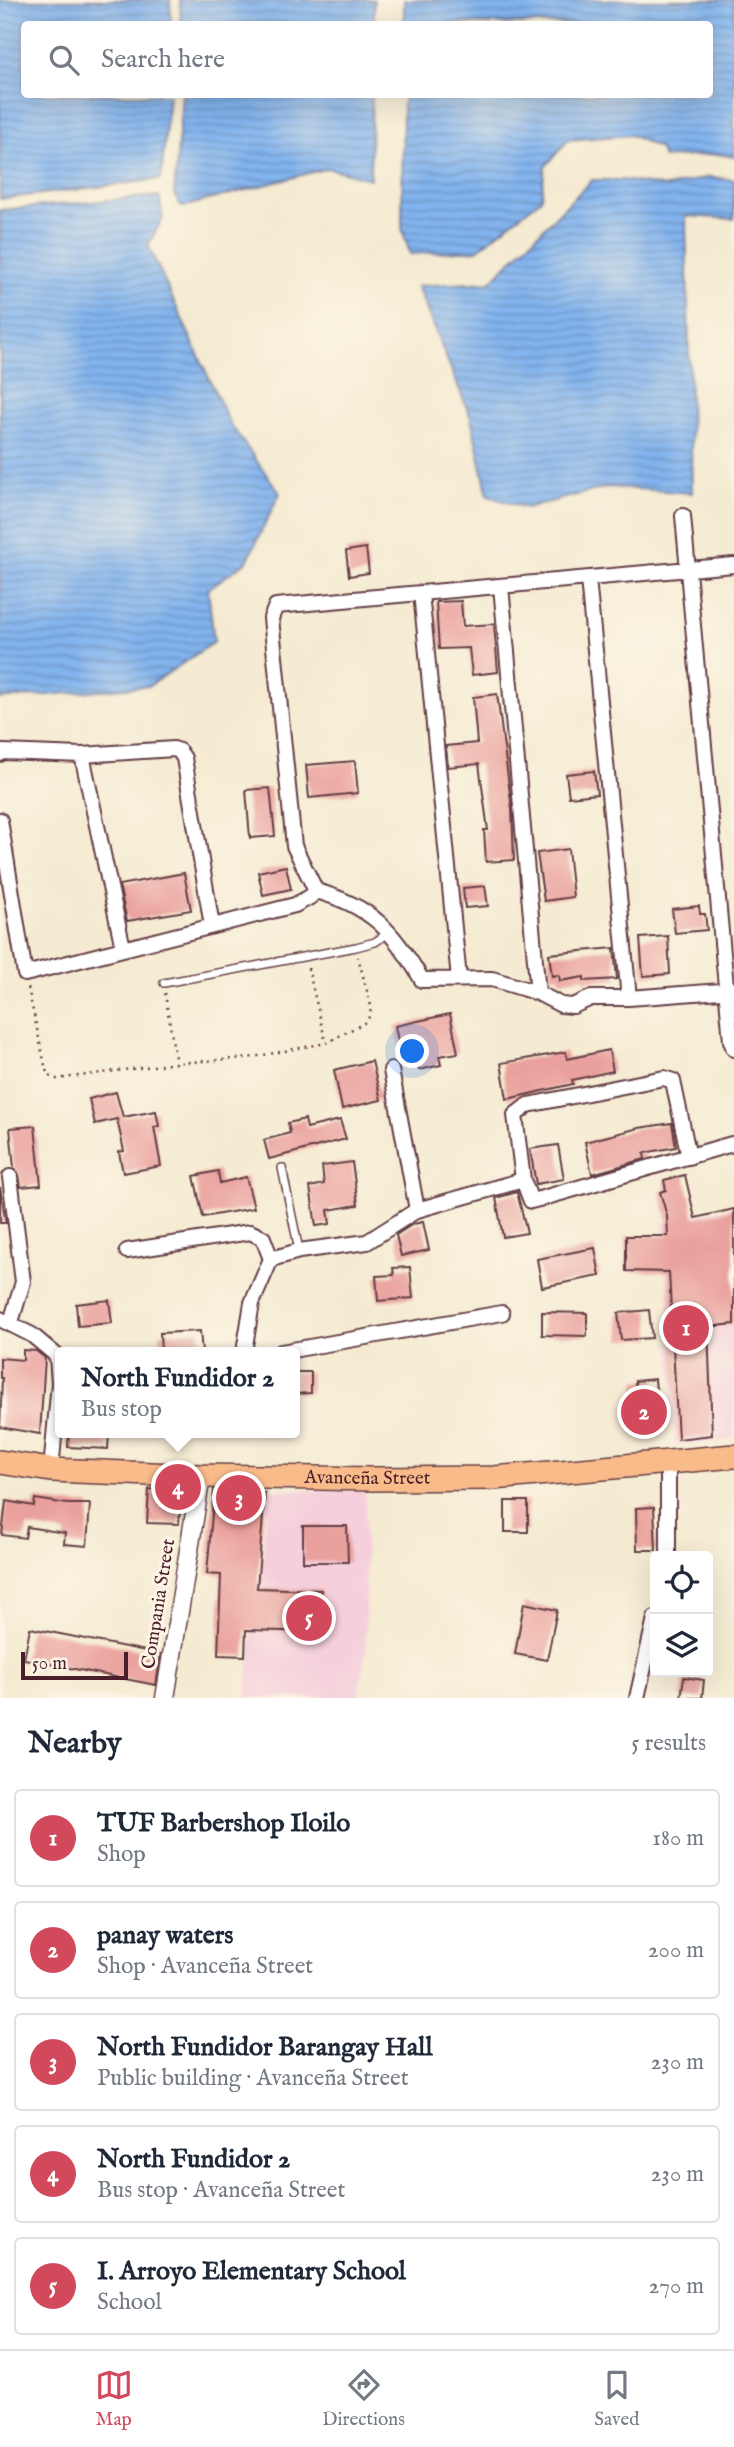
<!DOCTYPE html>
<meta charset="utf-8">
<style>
:root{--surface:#fff;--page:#f2f2f3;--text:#1f2937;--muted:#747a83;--line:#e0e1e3;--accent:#d1495b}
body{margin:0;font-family:"IM FELL English",serif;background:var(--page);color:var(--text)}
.controls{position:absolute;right:21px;bottom:21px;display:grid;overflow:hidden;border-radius:7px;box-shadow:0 7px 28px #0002}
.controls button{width:63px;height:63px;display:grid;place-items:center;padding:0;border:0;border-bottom:2px solid var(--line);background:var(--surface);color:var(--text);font:35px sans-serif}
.scale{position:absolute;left:21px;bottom:18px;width:107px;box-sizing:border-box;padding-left:7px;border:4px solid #4a1f2b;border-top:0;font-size:19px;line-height:24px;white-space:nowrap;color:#4a1f2b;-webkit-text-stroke:5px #fcf5e5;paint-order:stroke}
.you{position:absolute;left:413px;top:1052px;width:24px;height:24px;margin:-18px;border:5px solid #fff;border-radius:50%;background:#1a73e8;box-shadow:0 0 0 10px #1a73e833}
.badge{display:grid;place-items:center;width:46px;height:46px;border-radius:50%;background:var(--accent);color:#fff;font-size:23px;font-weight:700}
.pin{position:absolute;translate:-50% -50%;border:4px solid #fff;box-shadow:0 2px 7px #0006}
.popup{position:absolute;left:55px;top:1347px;width:245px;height:91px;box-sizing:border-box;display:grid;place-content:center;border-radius:7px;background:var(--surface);filter:drop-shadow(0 2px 5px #0005);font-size:23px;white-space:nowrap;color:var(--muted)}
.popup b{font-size:26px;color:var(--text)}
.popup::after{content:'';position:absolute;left:50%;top:100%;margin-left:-14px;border:14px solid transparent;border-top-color:var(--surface)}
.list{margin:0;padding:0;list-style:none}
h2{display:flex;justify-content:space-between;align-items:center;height:91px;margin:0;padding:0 28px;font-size:30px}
h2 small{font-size:23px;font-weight:400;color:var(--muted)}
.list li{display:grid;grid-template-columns:46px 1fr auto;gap:21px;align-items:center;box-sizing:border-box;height:98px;margin:0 14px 14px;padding:0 14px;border:2px solid var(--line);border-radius:7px}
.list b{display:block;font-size:26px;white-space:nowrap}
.list p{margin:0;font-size:23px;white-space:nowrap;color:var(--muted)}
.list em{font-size:23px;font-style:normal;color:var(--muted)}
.icon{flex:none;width:38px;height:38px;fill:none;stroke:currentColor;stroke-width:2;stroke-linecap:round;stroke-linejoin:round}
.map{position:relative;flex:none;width:734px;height:1698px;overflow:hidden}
.search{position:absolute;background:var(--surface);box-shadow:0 7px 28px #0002;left:21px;right:21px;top:21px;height:77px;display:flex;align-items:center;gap:18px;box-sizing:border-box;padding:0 24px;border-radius:7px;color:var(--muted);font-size:26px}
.sheet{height:651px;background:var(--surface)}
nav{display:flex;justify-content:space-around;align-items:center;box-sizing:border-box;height:98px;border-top:2px solid var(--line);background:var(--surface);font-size:19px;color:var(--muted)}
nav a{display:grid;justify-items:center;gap:4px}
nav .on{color:var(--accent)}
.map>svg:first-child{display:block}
</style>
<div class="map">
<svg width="734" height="1698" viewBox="0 0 734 1698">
<defs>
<pattern id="water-rules" width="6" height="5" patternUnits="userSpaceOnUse" patternTransform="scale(1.75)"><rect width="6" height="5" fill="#82b4ee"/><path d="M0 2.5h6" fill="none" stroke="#6c92c1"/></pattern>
</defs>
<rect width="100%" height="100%" fill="#fcf5e5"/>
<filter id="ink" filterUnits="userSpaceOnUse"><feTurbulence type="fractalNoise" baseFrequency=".0143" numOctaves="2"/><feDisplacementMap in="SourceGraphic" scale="14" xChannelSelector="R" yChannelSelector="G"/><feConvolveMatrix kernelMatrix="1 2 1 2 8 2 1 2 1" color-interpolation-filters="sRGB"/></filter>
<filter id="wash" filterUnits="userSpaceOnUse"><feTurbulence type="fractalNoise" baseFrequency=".00686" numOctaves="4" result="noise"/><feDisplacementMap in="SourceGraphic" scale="28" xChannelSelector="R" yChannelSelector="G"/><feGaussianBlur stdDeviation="1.57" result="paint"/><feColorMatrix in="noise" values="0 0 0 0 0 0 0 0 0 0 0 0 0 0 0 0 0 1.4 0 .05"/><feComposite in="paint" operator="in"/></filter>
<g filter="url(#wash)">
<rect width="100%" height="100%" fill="#f5ebd2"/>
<path fill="#f5cfdb" d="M734,1207V1439L675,1445L664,1222Z
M267,1489L365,1491L366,1652L358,1698H246L256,1584L261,1583Z"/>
<path fill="url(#water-rules)" stroke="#666a8c" stroke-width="2" d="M0,0H170L171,24H24V94L169,95L161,179L0,199Z
M180,0H374V24H181Z
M404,0H734V157L718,154L663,158L660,149L631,135L568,140L545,167L541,199L477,250L410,254L402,228L403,95L710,94V24H404Z
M182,95H372L370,179L328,168L182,207L174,195Z
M710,177L734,180V219L686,216L692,493L608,487L526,508L488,496L471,418L417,286L490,282L592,180H622L667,187Z
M159,196L163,218L148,245L230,424L280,493L247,561L208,589L214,642L149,686L0,699V210Z"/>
<g id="blocks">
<path fill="#eaa19d" d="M366,548L369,573L349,576L346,551Z
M461,601L463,626L494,624L498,672L472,675L469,648L439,649L436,602Z
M497,694L512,809L514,860L486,862L484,830H488L479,764L448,767L446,746L477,743L473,697Z
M355,761L358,793L309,798L306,765Z
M594,771L597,794L569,797L566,774Z
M270,788L275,836L250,838L246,790Z
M568,849L573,897L544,901L537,853Z
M286,866L291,889L263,895L258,872Z
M184,873L191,910L127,921L119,885Z
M485,886L488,906L465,908L463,888Z
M699,906L700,914H705L707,930L675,933L672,909Z
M668,936L670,974L643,976L640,938Z
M614,948L617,979L584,981V977L560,981L559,975L552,976L549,954Z
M450,1014L458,1053L439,1056L441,1065L419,1070L415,1052L401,1055L395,1026Z
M609,1050L613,1071L572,1080L573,1084L507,1099L501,1063L566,1052L567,1059Z
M372,1061L381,1100L342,1109L334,1070Z
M116,1092L123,1117L156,1111L159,1126L154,1127L161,1166L123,1173L119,1152L124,1151L117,1119L95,1124L89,1099Z
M305,1119L307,1128L340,1120L346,1139L269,1159L264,1140L290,1133L288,1123Z
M672,1123L676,1147L644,1153L645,1159L592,1174L585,1142L639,1128Z
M35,1126L41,1185L21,1187L19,1175L14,1168L10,1128Z
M558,1145L564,1179L536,1184L530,1149Z
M352,1162L358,1205L328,1210L330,1224L316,1226L310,1187L324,1184L322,1166Z
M218,1171L220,1183L246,1177L254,1208L203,1217L194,1176Z
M685,1175L695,1218L734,1209V1324L708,1327L712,1435L678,1439L669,1272L626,1271V1236H668L667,1216L660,1192L666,1190L664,1180Z
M0,1187L6,1223H0Z
M517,1192L527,1233L503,1237L496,1198Z
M423,1222L429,1250L401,1256L396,1235L413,1224Z
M595,1248L600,1276L542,1287L537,1259Z
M410,1267L413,1298L378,1301L376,1276L394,1275L393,1268Z
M109,1300L112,1323L78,1326L76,1304Z
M649,1310L652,1338L621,1340L618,1313Z
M542,1312L587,1313V1336L542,1335Z
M200,1331L202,1352H161L160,1333Z
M23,1350L36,1351L45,1358L40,1434L0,1427L2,1378H0V1358L23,1360Z
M295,1372H311V1393L295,1394Z
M655,1379L658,1413L638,1415L635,1381Z
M69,1433H109L108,1449L68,1447Z
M149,1489L181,1491L179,1524L147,1523Z
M214,1490L265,1493L257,1588L321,1590L322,1632L246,1630L245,1656L218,1655L221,1575L207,1574Z
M35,1499L68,1504H90L87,1546L64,1544L65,1533L27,1527L25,1538L2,1535L6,1501L34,1506Z
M505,1501H528V1532H505Z
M654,1507L656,1550H637L636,1508Z
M303,1526H347L348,1562H303Z
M524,1603L557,1610L547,1660L515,1654Z
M30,1628L161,1654L156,1685L24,1659Z
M684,1677L704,1680L702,1698H681Z"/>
</g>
</g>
<g filter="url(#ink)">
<use href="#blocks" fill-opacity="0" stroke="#643e44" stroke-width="2"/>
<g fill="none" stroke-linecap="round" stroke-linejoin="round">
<g stroke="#643e44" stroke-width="10">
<path id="service" d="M164,983L356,947L375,942L390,932
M282,1168L299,1250"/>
</g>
<g stroke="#643e44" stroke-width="18">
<path id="minor" d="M683,516L731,1041L734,1049
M734,565L276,606L271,618L294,846L316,891C372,906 394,932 422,980L492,979L538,993L561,1005L573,1006L591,998H629L734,990
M588,579L629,998
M501,586L538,993
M421,593L459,979
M0,754L3,752L82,755L174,749L179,751L184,758L212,926
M82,755L123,948
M0,820L25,974L295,905L310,897L316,891
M391,1070L417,1210
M689,1157L673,1081L664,1078L528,1105L515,1115L523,1180L531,1201L543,1198L732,1144
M10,1177L23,1282L11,1322
M127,1251L250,1232L263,1238L271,1259
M0,1319L32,1335L57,1356L59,1383L51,1470
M244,1352L252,1303L271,1259L299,1251L367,1242L417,1210L523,1180
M281,1352L502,1313
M668,1556V1463
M637,1698L655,1618"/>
</g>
<g stroke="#643e44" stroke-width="21">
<path id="tertiary" d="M165,1698L201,1476"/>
</g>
<g stroke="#643e44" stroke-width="26">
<g id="primary">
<path id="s1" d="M0,1462L51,1470L201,1476L373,1479L494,1478L734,1456"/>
</g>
</g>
<path stroke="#643e44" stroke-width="2.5" stroke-dasharray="2 5" stroke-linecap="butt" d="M308,968L326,1043
M28,988L46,1070L49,1076L57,1079L176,1063L248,1058L326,1043L364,1023L370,1016L371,1006L358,957
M165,993L176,1063"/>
<use href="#service" stroke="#fff" stroke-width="7"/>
<use href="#minor" stroke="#fff" stroke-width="14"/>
<use href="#tertiary" stroke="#fff" stroke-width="18"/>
<use href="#primary" stroke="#fabb8b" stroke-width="23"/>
</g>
</g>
<g text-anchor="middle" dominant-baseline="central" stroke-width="6" stroke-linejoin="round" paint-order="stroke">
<g font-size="19" fill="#4a1f2b" stroke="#fcf5e5">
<text stroke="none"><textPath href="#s1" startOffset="368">Avanceña Street</textPath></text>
<text transform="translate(159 1604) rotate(-81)">Compania Street</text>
</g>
</g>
</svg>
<div class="controls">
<button><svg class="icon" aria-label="locate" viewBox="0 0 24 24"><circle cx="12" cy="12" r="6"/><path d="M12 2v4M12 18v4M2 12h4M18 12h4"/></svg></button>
<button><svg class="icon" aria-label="layers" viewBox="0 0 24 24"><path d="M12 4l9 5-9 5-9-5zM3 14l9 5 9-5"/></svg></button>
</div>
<div class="scale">50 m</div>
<div class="you"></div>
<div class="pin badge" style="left:686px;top:1328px">1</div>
<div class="pin badge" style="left:644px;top:1412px">2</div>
<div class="pin badge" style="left:239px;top:1498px">3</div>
<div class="pin badge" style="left:178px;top:1487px">4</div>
<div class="popup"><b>North Fundidor 2</b>Bus stop</div>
<div class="pin badge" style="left:309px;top:1618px">5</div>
<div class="search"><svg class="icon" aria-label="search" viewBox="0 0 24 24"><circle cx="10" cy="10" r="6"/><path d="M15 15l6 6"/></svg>Search here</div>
</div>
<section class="sheet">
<h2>Nearby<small>5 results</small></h2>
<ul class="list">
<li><span class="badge">1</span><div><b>TUF Barbershop Iloilo</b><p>Shop</p></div><em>180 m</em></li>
<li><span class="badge">2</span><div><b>panay waters</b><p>Shop · Avanceña Street</p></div><em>200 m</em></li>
<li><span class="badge">3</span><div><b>North Fundidor Barangay Hall</b><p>Public building · Avanceña Street</p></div><em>230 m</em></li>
<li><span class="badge">4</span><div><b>North Fundidor 2</b><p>Bus stop · Avanceña Street</p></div><em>230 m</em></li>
<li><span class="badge">5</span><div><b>I. Arroyo Elementary School</b><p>School</p></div><em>270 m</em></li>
</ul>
</section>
<nav>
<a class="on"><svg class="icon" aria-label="map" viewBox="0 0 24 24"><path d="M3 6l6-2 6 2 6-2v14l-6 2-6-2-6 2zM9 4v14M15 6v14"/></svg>Map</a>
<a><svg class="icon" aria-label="directions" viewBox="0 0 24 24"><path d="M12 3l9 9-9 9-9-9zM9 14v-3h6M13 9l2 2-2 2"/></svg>Directions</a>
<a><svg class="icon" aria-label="saved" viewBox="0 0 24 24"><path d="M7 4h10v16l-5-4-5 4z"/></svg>Saved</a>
</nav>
